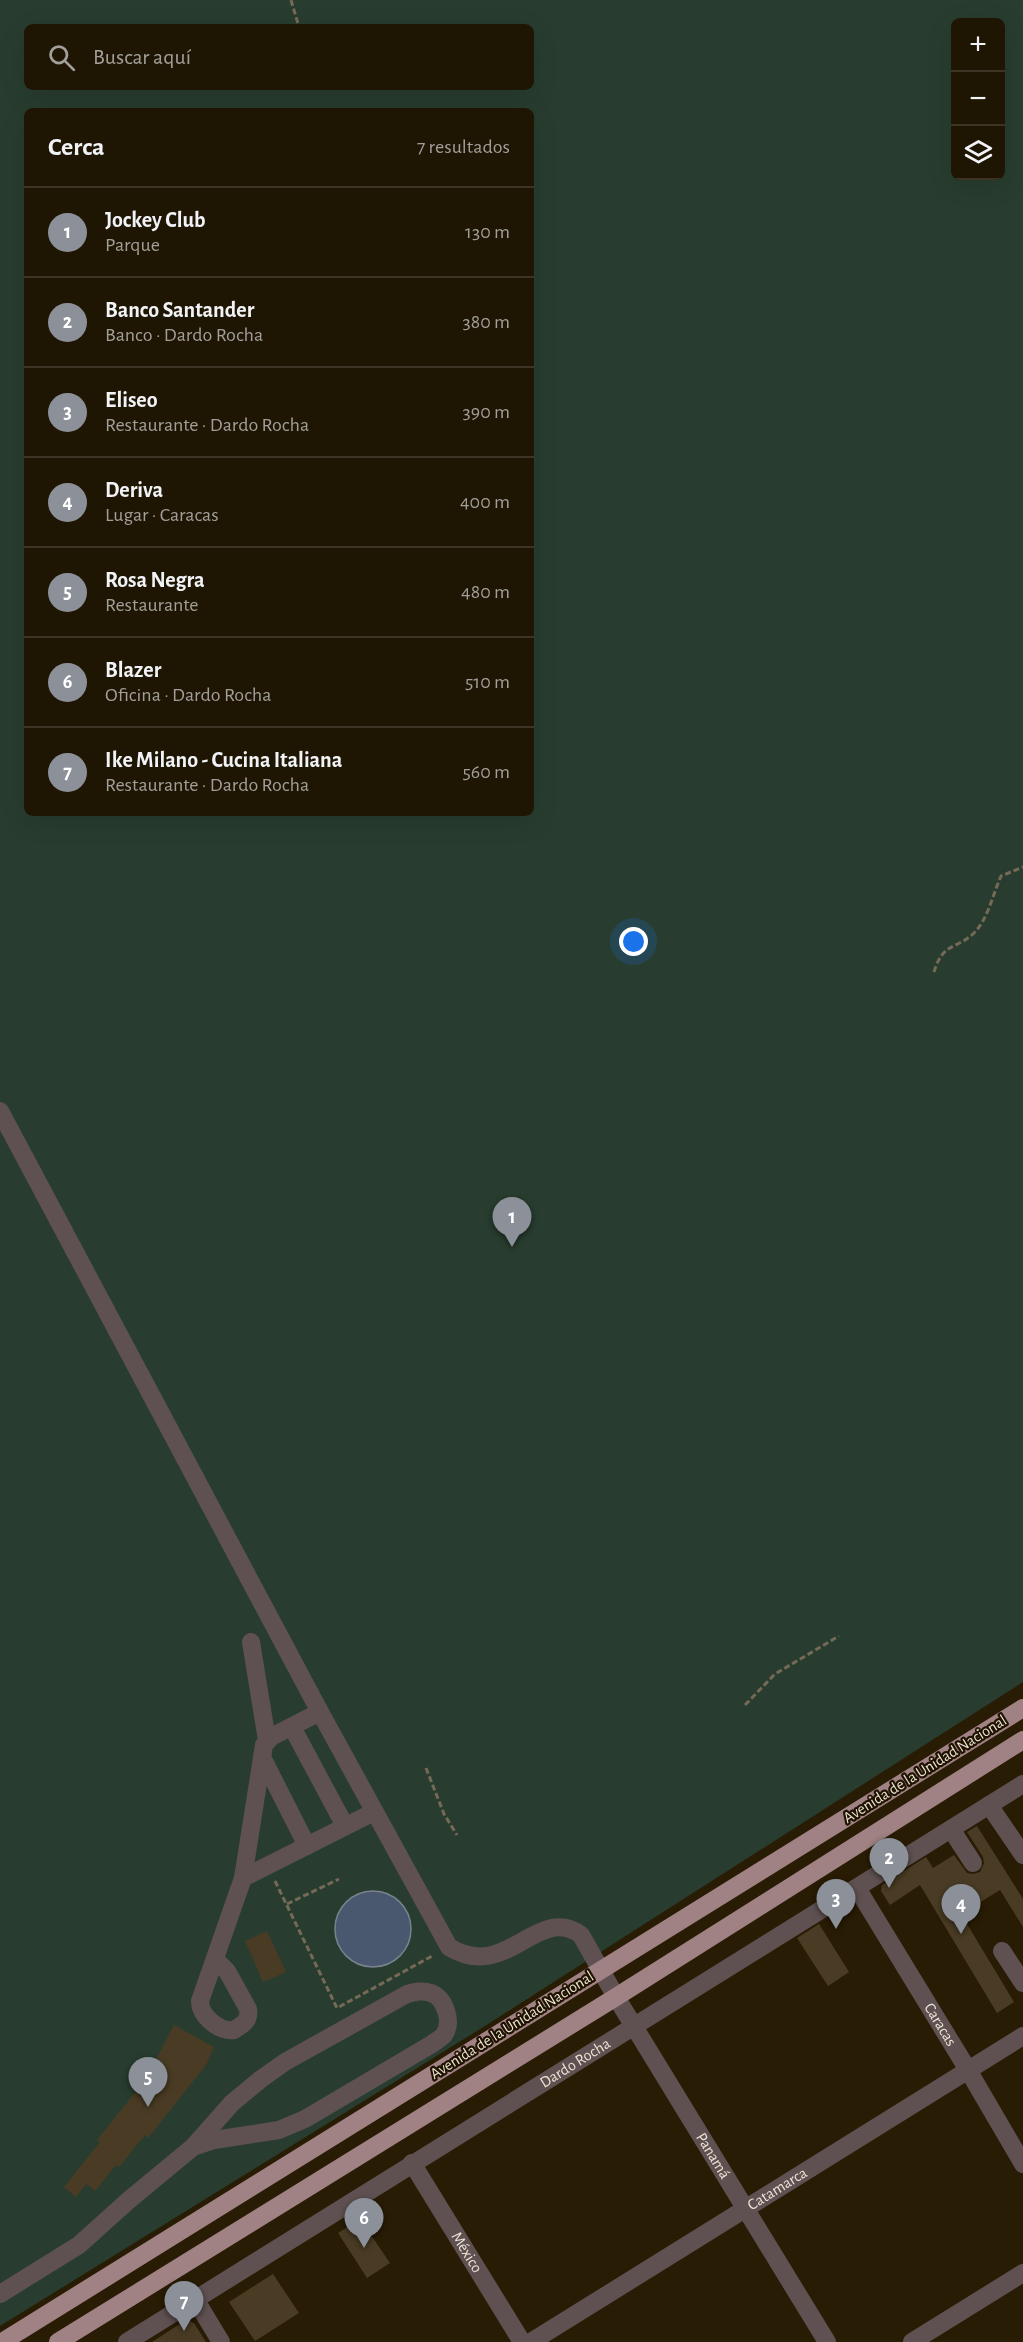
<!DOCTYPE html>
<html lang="es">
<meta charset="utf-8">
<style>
:root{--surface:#1f1503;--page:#271e0d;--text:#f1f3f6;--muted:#a19f9a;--line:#3c3425;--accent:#8c9099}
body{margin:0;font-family:"Alegreya Sans",sans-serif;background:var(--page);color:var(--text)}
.controls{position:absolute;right:18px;top:18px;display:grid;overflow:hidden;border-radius:9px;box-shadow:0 6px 24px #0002}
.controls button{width:54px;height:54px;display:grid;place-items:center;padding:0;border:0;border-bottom:2px solid var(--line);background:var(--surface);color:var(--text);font:30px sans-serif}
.you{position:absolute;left:634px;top:942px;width:21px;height:21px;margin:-15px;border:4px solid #fff;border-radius:50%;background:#1a73e8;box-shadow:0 0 0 9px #1a73e833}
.badge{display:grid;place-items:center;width:39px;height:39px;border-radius:50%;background:var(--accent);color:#fff;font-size:20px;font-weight:700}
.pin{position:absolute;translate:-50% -50px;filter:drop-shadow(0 2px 3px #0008)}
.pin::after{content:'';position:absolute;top:32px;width:21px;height:18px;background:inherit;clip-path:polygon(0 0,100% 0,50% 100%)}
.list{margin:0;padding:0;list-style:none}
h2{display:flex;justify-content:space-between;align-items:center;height:78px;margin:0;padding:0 24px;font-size:26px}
h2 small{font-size:20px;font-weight:400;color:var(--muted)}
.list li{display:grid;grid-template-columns:39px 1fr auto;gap:18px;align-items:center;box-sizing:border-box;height:90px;padding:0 24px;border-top:2px solid var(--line)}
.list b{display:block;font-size:22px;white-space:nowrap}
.list p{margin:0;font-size:20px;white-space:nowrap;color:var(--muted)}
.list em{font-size:20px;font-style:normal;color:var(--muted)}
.icon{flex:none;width:33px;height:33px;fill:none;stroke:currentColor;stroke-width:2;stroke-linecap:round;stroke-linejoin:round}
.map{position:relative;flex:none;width:1023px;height:2342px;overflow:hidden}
.search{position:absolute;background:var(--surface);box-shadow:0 6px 24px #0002;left:24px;top:24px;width:510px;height:66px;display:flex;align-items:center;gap:15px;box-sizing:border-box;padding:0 21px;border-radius:9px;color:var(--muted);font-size:22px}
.panel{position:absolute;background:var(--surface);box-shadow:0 6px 24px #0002;left:24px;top:108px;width:510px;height:708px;border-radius:9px}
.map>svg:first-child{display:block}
</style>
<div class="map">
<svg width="1023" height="2342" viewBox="0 0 1023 2342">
<rect width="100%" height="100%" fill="#291c04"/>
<path fill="#283d2f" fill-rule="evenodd" d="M0,0H1023V1682L485,2026L0,2326ZM956,22H1000V176H956ZM27,27H531V87H27ZM27,111H531V813H27Z"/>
<path fill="#49586f" stroke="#7a828e" stroke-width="1.5" d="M335 1929a38 38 0 1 1 76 0a38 38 0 1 1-76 0Z"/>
<path fill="#4a3c24" d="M977,1826L1023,1899V1927L1000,1890L961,1914L1014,2002L997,2013L920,1885L890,1905L881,1891L882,1885L926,1857L933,1868L954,1855L967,1873L973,1874L980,1872L984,1863L983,1857L967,1832Z
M819,1924L849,1972L828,1986L797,1938Z
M267,1931L286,1972L263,1982L245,1941Z
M174,2025L214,2047L206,2065L148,2138L145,2135L119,2167L116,2165L95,2191L86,2184L76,2197L64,2187L100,2142L97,2140L146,2079Z
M360,2219L390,2263L367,2278L338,2233Z
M273,2274L299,2313L255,2341L229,2302Z
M186,2320L194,2323L206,2342H152Z"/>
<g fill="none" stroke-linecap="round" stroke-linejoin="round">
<path stroke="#756a56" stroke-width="3" stroke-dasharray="6 3" stroke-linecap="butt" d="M291,0L299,27
M934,972C943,942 956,950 974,933C988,919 993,894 1001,876L1023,867
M745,1705L775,1674L839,1636
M426,1768L444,1814L457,1835
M275,1881L337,2008L434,1955
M287,1904L339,1879"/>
<g stroke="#5f5151" stroke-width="18">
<path id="s1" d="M0,1111L320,1712L449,1947C507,1983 537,1903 581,1935L616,1997L827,2342"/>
<path d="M251,1642L267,1740"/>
<path d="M292,1727L345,1826"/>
<path d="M262,1757L307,1846"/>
<path d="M989,1805L1023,1855"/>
<path d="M951,1829L973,1863"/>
<path d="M243,1878L264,1745L271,1737L320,1712"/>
<path id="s2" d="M857,1888L968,2070L1023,2164"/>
<path d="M1002,1951L1023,1983"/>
<path d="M216,1960L227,1971L248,2009C250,2021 243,2024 234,2030C219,2032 200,2016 200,2001L243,1878L374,1812"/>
<path id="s3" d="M412,2163L522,2342"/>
<path d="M0,2294L79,2245L129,2200L193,2147L232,2103L261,2079L285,2062L407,1994C415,1992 422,1990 431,1993C445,1998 453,2022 444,2035C441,2038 436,2041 432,2044L305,2119L279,2130L214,2140L193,2147"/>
<path d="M195,2299L221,2342"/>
<path id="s4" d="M127,2342L1023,1784"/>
<path id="s5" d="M531,2342L1023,2036"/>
<path d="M912,2342L1023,2273"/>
</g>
<path stroke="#a08284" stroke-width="18" d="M2,2342L1023,1708
M58,2342L616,1997L1023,1740"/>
</g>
<g text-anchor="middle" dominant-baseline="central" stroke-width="4.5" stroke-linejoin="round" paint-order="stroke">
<g font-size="16" fill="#ece4d5" stroke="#1f1300">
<text transform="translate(925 1769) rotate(-32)">Avenida de la Unidad Nacional</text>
<text transform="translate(512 2025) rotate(-32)">Avenida de la Unidad Nacional</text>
<text stroke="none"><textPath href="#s2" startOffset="160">Caracas</textPath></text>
<text stroke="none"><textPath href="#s4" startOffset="528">Dardo Rocha</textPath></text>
<text stroke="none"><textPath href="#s1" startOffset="1348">Panamá</textPath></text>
<text stroke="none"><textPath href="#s5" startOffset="290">Catamarca</textPath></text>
<text stroke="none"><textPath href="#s3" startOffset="105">México</textPath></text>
</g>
</g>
</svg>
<div class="controls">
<button>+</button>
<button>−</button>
<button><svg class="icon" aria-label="layers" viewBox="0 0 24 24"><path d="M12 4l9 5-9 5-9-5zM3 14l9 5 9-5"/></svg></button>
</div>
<div class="you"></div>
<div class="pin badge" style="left:512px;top:1247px">1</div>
<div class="pin badge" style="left:889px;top:1888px">2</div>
<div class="pin badge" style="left:836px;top:1929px">3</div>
<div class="pin badge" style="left:961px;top:1934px">4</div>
<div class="pin badge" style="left:148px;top:2107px">5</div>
<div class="pin badge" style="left:364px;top:2248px">6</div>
<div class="pin badge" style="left:184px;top:2331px">7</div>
<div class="search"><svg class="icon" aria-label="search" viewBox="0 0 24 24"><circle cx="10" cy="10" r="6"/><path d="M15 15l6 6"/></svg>Buscar aquí</div>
<section class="panel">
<h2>Cerca<small>7 resultados</small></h2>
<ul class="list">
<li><span class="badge">1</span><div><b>Jockey Club</b><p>Parque</p></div><em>130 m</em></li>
<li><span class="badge">2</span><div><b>Banco Santander</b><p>Banco · Dardo Rocha</p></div><em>380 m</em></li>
<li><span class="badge">3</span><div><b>Eliseo</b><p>Restaurante · Dardo Rocha</p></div><em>390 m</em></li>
<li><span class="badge">4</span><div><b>Deriva</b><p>Lugar · Caracas</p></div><em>400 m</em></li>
<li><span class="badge">5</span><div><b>Rosa Negra</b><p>Restaurante</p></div><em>480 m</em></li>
<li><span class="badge">6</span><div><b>Blazer</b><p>Oficina · Dardo Rocha</p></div><em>510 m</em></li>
<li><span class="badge">7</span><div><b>Ike Milano - Cucina Italiana</b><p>Restaurante · Dardo Rocha</p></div><em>560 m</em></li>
</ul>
</section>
</div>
